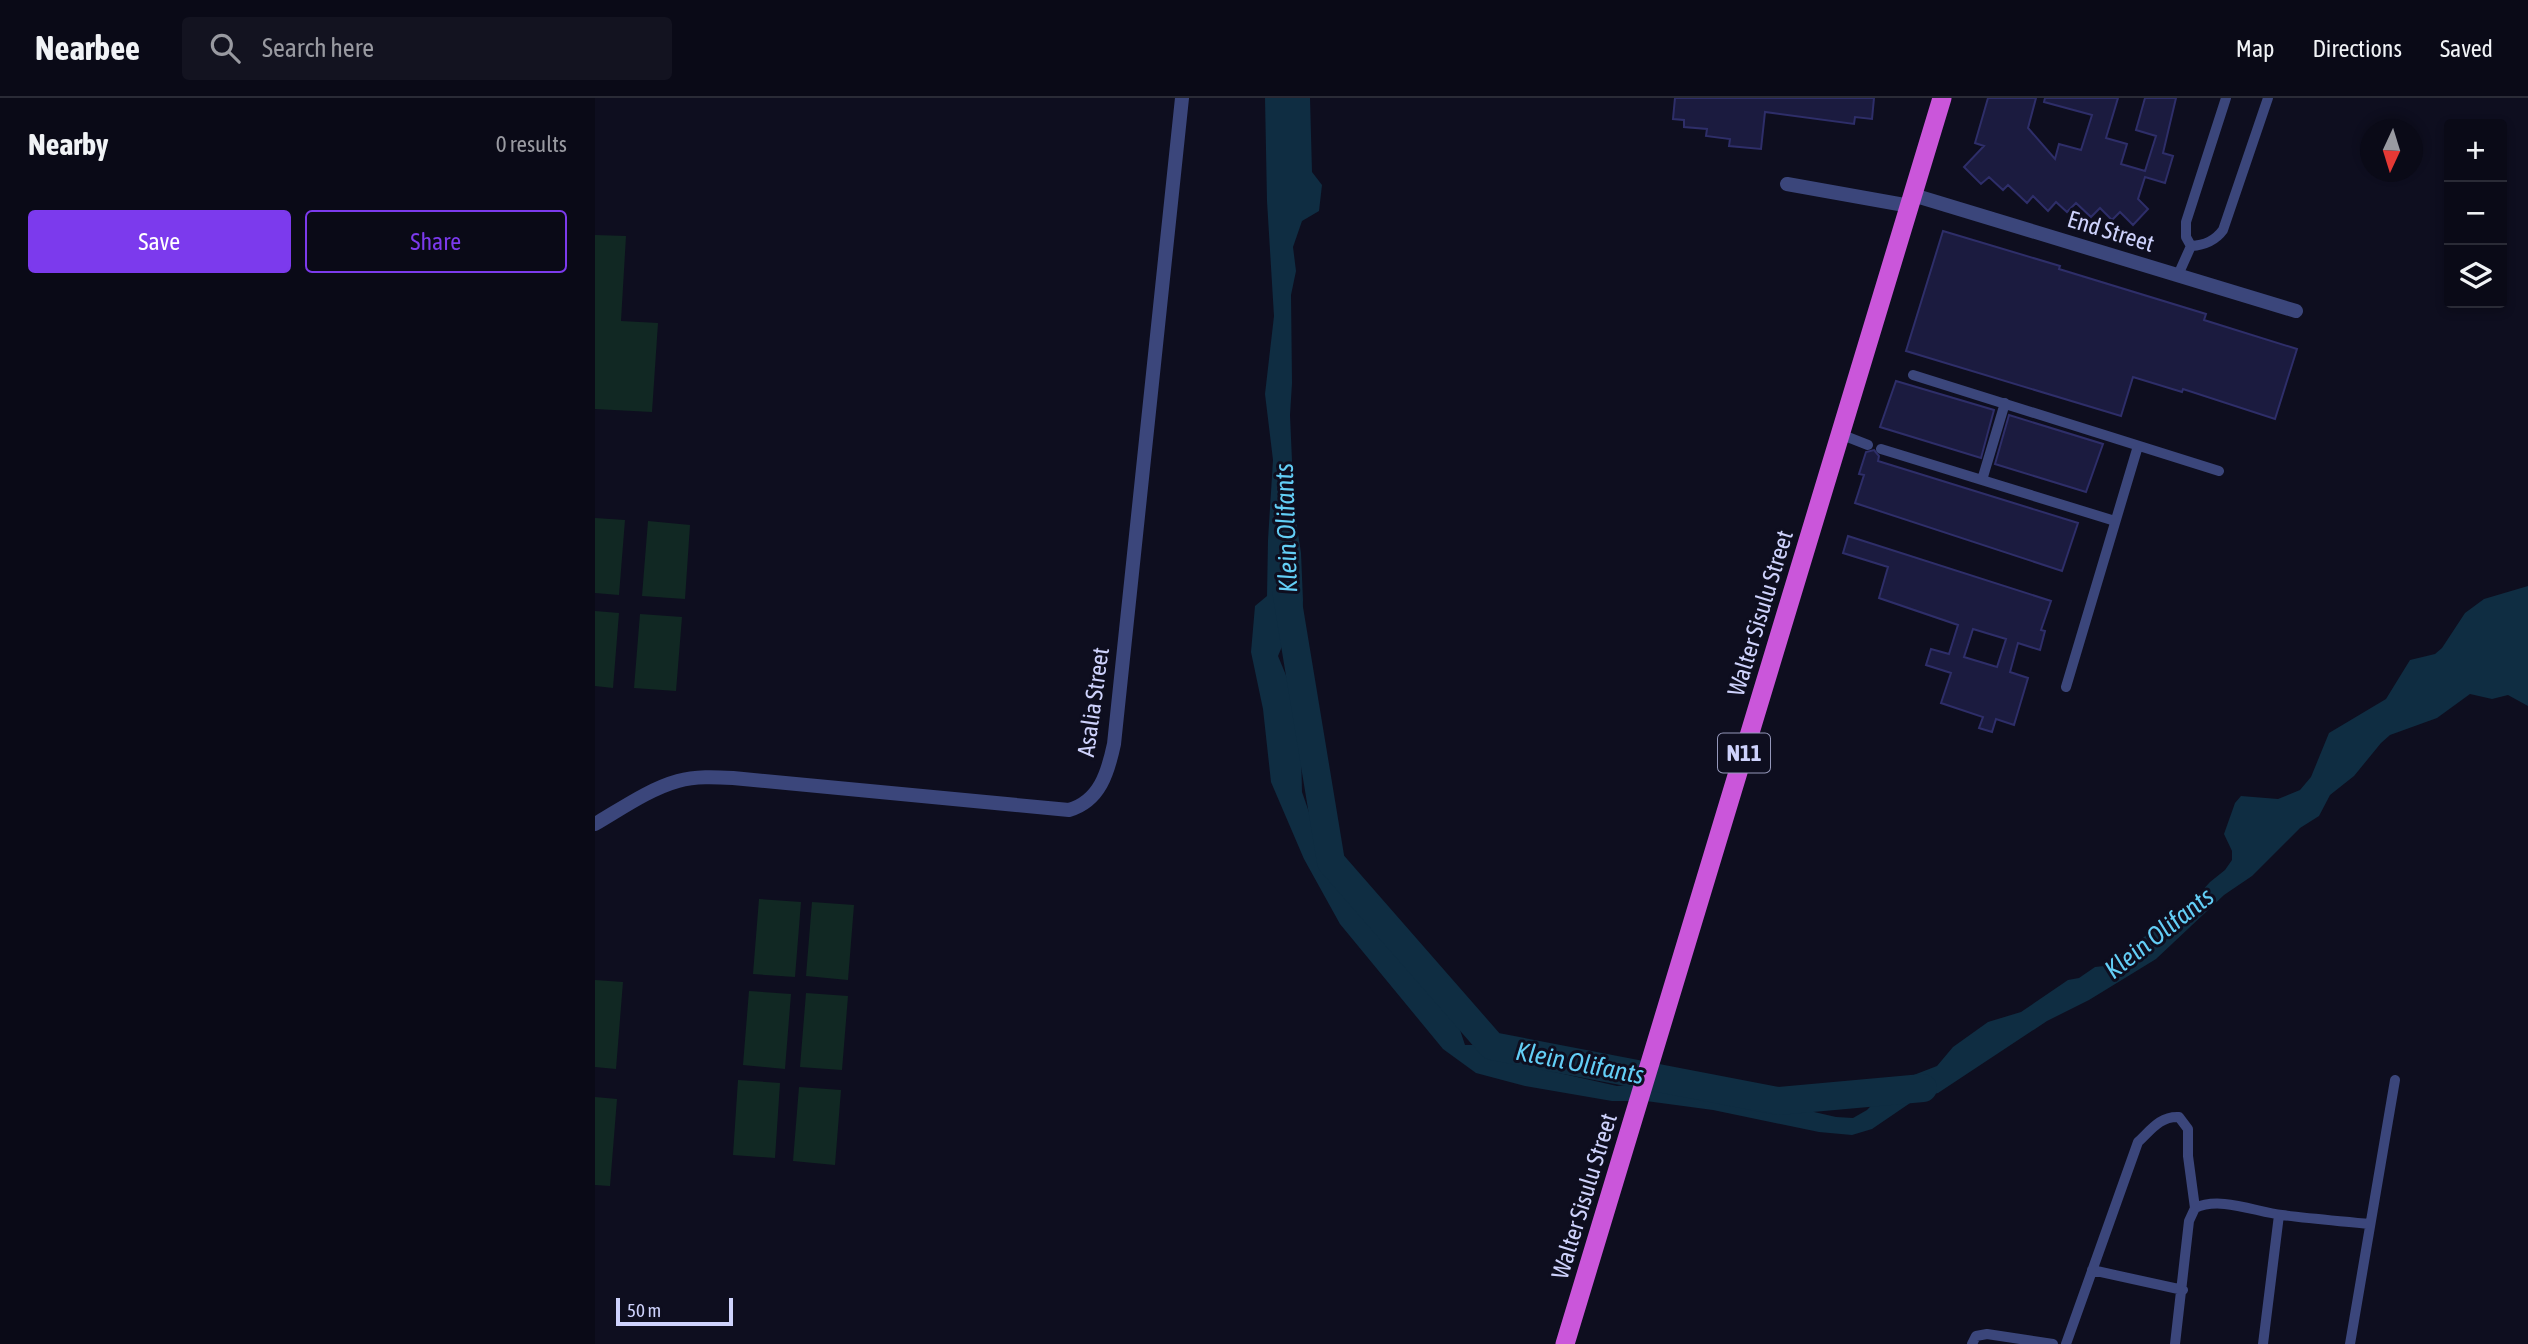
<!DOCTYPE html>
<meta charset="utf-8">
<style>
:root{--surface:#0a0a17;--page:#131320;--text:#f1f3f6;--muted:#999aa1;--line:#2a2b36;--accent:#7c3aed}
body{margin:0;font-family:"Asap Condensed",sans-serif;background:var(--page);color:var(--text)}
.controls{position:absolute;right:21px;top:21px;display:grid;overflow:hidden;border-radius:7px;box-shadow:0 4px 10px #0003}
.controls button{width:63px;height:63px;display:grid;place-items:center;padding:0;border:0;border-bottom:2px solid var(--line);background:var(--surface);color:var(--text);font:35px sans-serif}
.compass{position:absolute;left:1765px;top:21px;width:63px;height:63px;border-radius:50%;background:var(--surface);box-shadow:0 4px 10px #0003;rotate:184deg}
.scale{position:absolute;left:21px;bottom:18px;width:117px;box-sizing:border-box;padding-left:7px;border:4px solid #ced2fc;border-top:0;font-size:19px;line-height:24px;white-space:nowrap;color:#ced2fc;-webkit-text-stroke:5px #0e0e1f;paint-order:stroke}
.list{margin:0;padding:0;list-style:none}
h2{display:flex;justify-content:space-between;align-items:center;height:91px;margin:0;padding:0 28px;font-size:30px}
h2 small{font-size:23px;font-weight:400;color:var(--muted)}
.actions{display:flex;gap:14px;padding:21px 28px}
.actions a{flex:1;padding:16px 0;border:2px solid var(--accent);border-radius:7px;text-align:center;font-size:24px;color:var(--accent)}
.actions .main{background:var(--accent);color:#fff}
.icon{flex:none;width:38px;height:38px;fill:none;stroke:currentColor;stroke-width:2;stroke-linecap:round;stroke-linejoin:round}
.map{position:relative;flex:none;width:1933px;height:1246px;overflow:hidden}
header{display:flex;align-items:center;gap:42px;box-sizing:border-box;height:98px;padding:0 35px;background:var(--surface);border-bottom:2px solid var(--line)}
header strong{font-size:33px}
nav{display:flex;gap:38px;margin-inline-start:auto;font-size:24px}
.search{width:490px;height:63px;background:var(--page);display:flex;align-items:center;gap:18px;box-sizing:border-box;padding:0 24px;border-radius:7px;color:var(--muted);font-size:26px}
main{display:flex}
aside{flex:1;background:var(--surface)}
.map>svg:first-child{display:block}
</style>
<header>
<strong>Nearbee</strong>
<div class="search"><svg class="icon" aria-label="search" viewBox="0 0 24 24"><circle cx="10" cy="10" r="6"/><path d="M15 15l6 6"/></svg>Search here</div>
<nav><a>Map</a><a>Directions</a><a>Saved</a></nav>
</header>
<main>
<aside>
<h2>Nearby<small>0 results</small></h2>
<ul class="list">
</ul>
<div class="actions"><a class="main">Save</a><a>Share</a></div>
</aside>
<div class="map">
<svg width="1933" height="1246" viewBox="0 0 1933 1246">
<rect width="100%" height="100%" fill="#0e0e1f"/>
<path fill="#112823" d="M0,137L31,138L26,223L63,225L57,314L0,311Z
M0,420L30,422L24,497L0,495Z
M53,423L95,427L90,501L47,498Z
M0,513L24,515L18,590L0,588Z
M45,516L87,519L81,593L39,590Z
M164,801L206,804L200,879L158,876Z
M217,804L259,807L253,882L211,878Z
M0,882L28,884L21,971L0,969Z
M154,893L196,896L190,971L148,967Z
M211,895L253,898L247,972L205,969Z
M143,982L185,985L180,1060L138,1057Z
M204,989L246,992L240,1067L198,1063Z
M0,999L22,1001L15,1088L0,1087Z"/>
<path fill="#0f2d42" d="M670,0H715L717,74L727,87L724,113L707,123L698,149L701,173L696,197L697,285L695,317L699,409L706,455L708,503L707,519L691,539L683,558L705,611L707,694L716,720L741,749L751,771L758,802L864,929L870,947H881L942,970L1022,988L1057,985L1173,1010L1206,1011L1241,1019L1258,1020L1272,1012L1298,985L1342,968L1358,949L1393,924L1426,914L1473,882L1484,880L1500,869L1509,868L1596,805L1615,784L1630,772L1637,762V753L1629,736L1640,705L1646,698L1683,701L1705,692L1716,679L1734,635L1791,601L1815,562L1840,556L1847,550L1870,515L1889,501L1933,488V608L1913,597L1897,601L1875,596L1842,620L1795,637L1786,645L1759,678L1735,697L1724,718L1705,730L1657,778L1629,797L1561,861L1494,902L1452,923L1343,995L1321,1001L1277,1031L1257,1037L1224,1034L1118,1012L1051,1003H1017L930,988L881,975L848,951L745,826L709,761L676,684L668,611L656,554L660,508L672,498L673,442L678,362L670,296L679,218L672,103Z"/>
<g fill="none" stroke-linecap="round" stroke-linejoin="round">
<path stroke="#0f2d42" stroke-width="28" d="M691,492L736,764L897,948L1183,1003L1328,990"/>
</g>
<path fill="#1b1b3f" stroke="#2e2e69" stroke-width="2" fill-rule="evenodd" d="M1080,0H1279L1277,21L1260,19L1259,26L1170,14L1166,51L1134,48L1135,41L1111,38L1112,31L1089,29V22L1078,21Z
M1393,0H1441L1433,30L1460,61L1464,46L1486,52L1497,17L1449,4L1450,0H1523L1511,40L1532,46L1526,66L1550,73L1561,38L1541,32L1550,0H1581L1568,55L1578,58L1570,85L1550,79L1543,101L1553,111L1538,127L1525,114L1517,122L1505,110L1496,119L1481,105L1472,114L1461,104L1453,113L1438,98L1432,105L1413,87L1408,92L1394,79L1386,86L1369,69L1389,48L1380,45Z
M1348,133L1465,168L1464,171L1611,216L1609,222L1702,251L1680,321L1588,291L1587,294L1538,279L1526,318L1311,253Z
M1301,283L1399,312L1386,360L1285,329Z
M1414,317L1508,346L1491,394L1400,366Z
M1279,352L1284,358L1283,363L1483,425L1467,473L1260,405L1269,377L1264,376L1271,354Z
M1253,438L1456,503L1446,532L1450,533L1445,552L1423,545L1415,574L1433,580L1419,627L1401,621L1397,634L1384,630L1388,619L1346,605L1356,575L1331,567L1336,551L1354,556L1363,527L1284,500L1293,469L1248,455ZM1378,531L1411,541L1402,569L1369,559Z"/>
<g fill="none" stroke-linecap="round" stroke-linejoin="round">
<path stroke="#3b467b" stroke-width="10" d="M1596,148C1610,147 1620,143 1628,132L1673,0
M1596,148L1591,139V124L1631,0
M1583,177L1596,148
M1318,277L1624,373
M1245,336L1273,347
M1286,351L1520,423
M1387,382L1410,305
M1471,589L1543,348
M1497,1172L1588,1192
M1377,1246L1381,1238L1392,1236L1458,1246
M1471,1246L1543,1044C1556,1032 1565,1018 1584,1019L1593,1031V1058L1600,1110
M1580,1246L1594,1123L1600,1110C1625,1098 1661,1114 1687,1117C1716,1121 1746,1123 1775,1126
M1668,1246L1684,1117
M1755,1246L1800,982"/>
<path stroke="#3b467b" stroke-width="14" d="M1192,86L1315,108
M1318,97L1701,213
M0,726C26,711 54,691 83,683C101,678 120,679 138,680L474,712C505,703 513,674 519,646L587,0"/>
<path stroke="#ca56da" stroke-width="19" d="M970,1246L1347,0"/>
</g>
<g text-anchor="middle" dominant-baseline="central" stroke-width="6" stroke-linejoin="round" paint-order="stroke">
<rect fill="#0e0e1f" stroke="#9497ba" stroke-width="2" x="1123" y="635.5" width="52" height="39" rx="5"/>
<g font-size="23" font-weight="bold" fill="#ced2fc">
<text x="1149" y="655">N11</text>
</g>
<g font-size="24" fill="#ced2fc" stroke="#0e0e1f">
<text transform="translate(1516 133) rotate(17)">End Street</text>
<text transform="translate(1165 515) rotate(-73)">Walter Sisulu Street</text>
<text transform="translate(498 604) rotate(-82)">Asalia Street</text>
<text transform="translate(989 1098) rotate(-73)">Walter Sisulu Street</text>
</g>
<g font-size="26" font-style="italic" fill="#63cef6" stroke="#0e0e1f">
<text transform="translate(691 430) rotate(-92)">Klein Olifants</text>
<text transform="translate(1564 835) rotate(-38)">Klein Olifants</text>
<text transform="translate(985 965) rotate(11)">Klein Olifants</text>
</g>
</g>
</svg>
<div class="controls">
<button>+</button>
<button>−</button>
<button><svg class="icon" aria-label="layers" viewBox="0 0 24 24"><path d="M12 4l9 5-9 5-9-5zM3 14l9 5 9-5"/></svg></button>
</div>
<svg class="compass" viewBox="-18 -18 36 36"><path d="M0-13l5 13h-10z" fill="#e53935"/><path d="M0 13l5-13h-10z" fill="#999aa1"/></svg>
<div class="scale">50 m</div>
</div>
</main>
